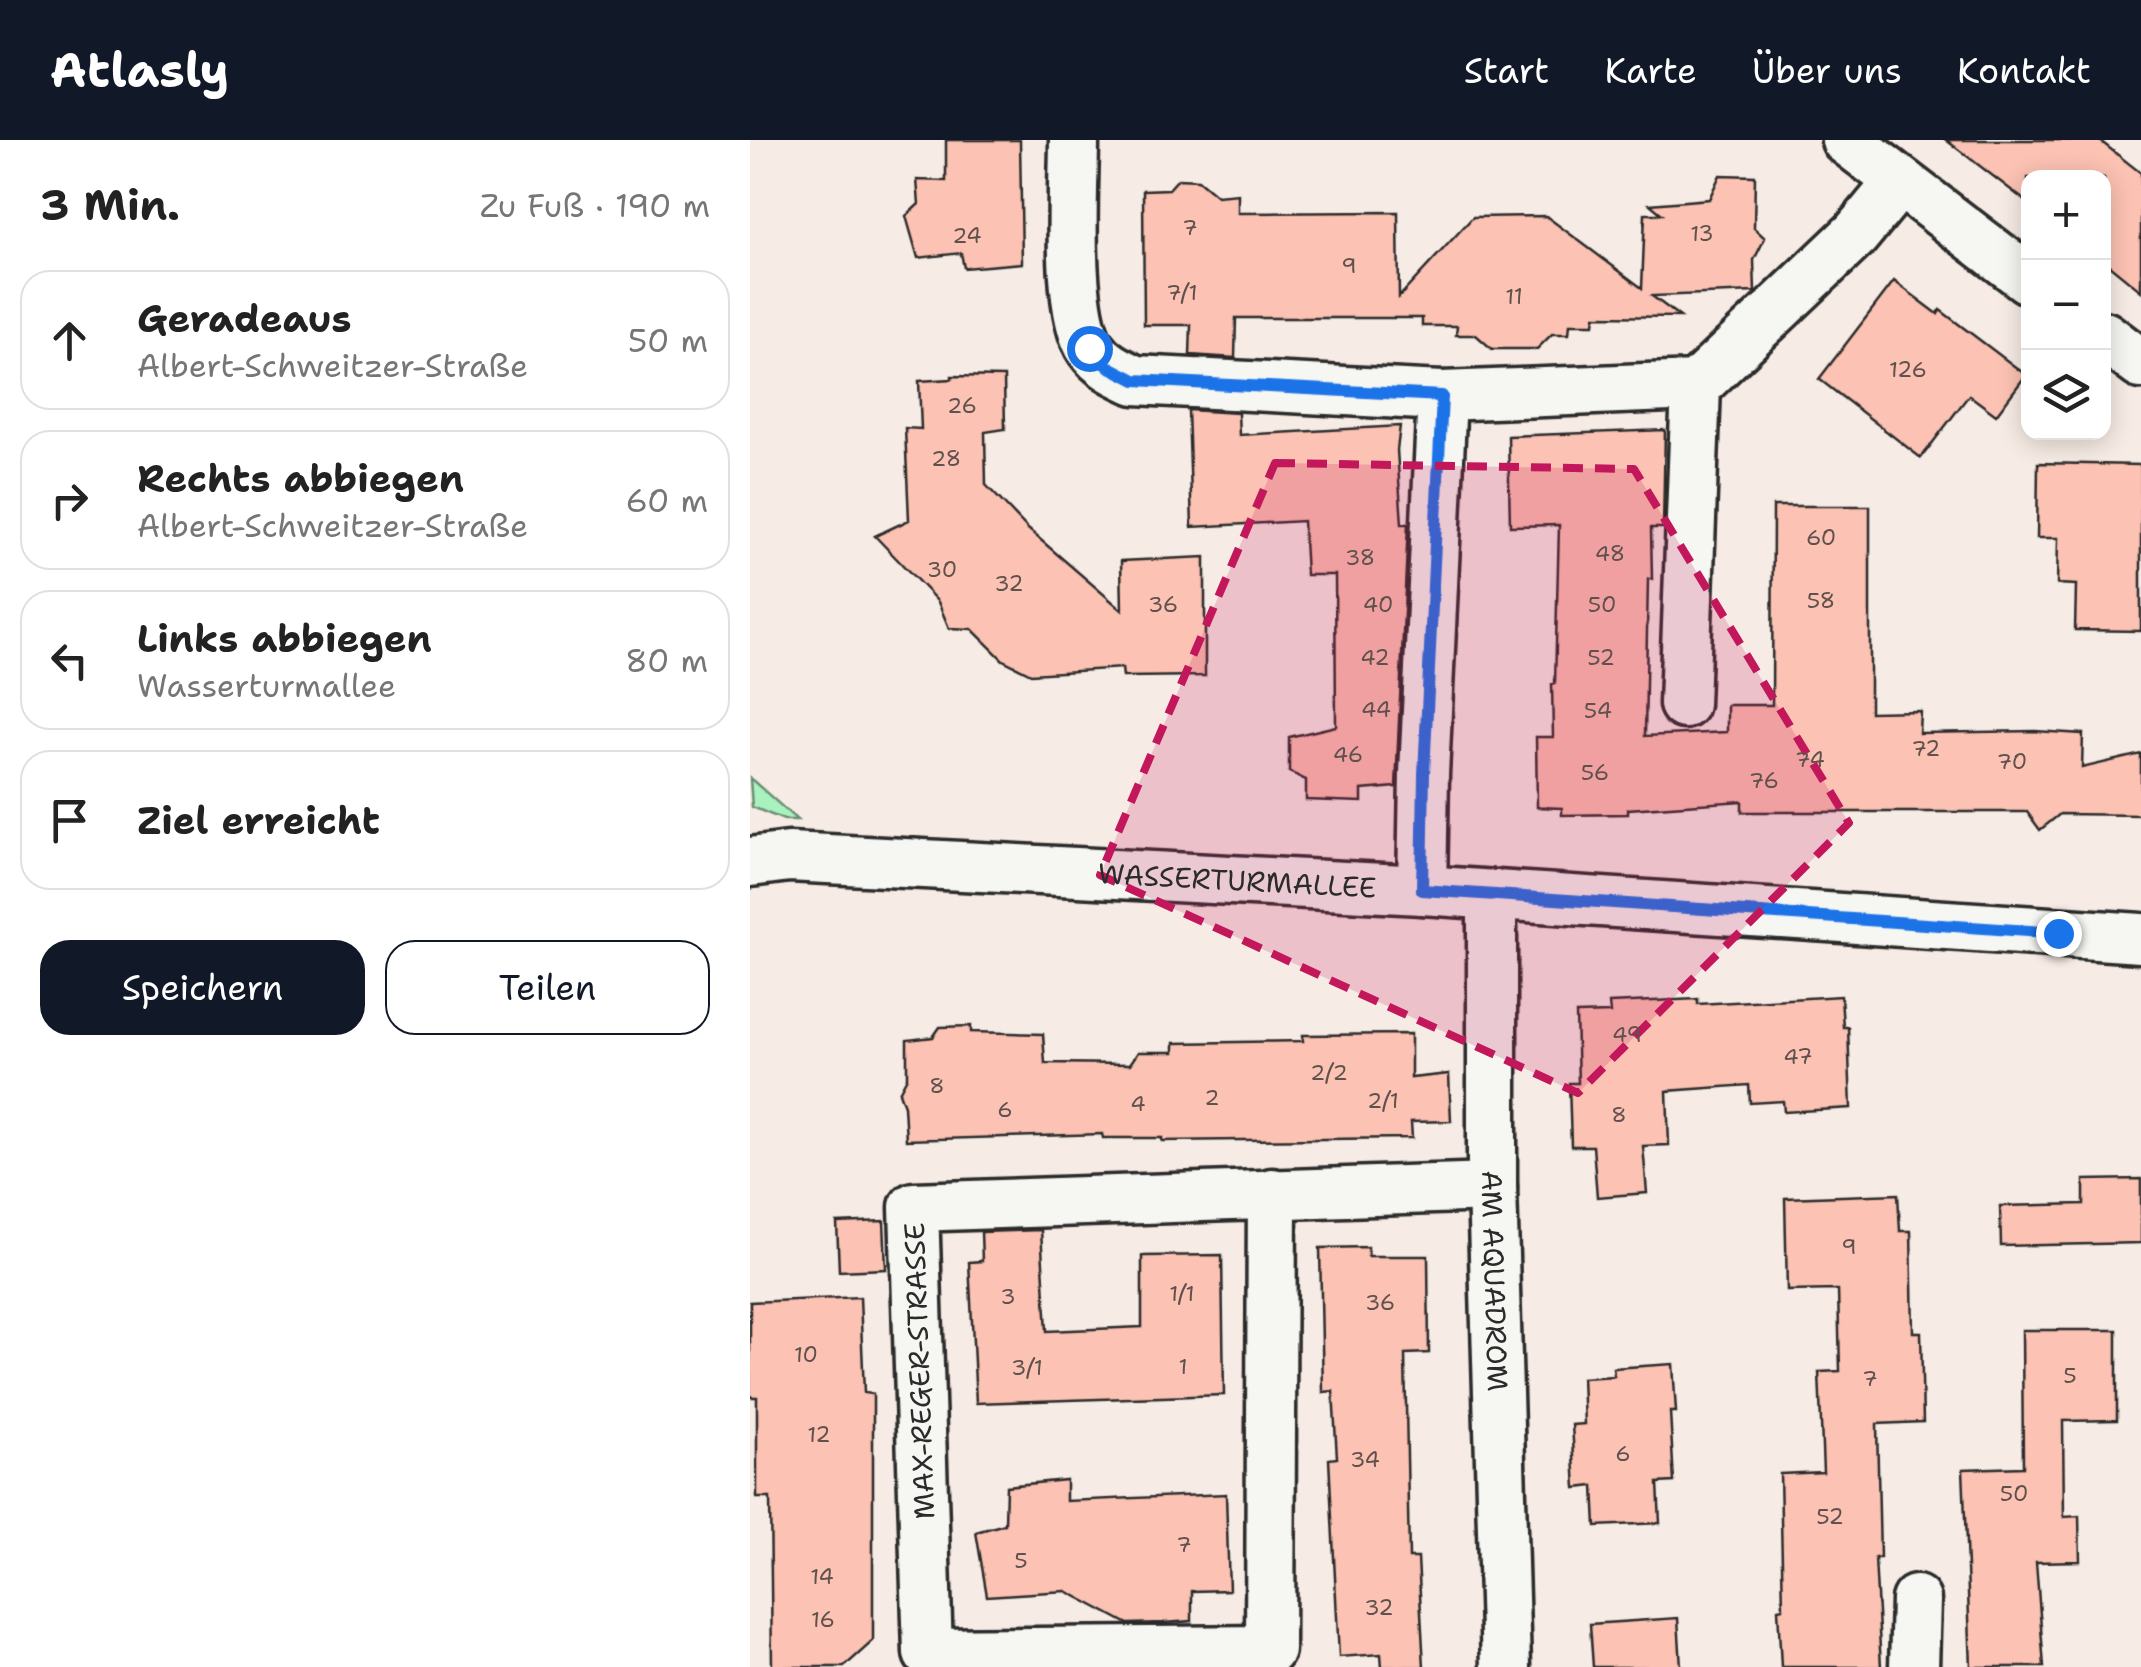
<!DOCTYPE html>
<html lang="de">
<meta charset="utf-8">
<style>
:root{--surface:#fff;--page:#f6f6f6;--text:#222;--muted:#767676;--line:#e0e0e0;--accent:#111827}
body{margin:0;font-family:"Shantell Sans",sans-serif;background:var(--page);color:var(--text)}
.controls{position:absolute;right:30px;top:30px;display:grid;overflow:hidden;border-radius:20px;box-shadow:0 5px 25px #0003}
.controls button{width:90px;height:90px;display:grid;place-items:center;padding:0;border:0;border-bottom:2px solid var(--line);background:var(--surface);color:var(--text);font:50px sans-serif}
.stop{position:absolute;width:30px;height:30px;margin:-22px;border:8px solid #1a73e8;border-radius:50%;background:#fff}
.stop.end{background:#1a73e8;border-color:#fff;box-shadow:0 2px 10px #0008}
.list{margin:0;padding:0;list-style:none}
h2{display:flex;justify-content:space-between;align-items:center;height:130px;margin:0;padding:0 40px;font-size:42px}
h2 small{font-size:32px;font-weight:400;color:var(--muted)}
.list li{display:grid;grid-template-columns:65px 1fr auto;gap:30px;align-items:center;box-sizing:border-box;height:140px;margin:0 20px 20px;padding:0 20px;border:2px solid var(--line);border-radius:30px}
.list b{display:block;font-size:38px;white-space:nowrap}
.list p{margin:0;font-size:32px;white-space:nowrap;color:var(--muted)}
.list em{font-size:32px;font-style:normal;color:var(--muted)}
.actions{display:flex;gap:20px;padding:30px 40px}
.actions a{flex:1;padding:22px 0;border:2px solid var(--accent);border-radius:30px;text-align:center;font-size:35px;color:var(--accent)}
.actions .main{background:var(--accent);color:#fff}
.icon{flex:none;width:55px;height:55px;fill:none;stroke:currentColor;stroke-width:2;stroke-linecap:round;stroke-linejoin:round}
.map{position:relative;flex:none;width:1391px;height:1527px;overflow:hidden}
header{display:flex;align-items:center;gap:60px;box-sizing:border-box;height:140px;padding:0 50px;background:var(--accent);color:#fff}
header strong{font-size:48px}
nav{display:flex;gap:55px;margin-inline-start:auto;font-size:35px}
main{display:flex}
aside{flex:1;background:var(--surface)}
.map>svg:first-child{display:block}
</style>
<header>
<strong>Atlasly</strong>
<nav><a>Start</a><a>Karte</a><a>Über uns</a><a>Kontakt</a></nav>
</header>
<main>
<aside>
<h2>3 Min.<small>Zu Fuß · 190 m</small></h2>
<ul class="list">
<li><svg class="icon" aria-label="ahead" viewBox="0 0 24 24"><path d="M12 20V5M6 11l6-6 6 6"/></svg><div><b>Geradeaus</b><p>Albert-Schweitzer-Straße</p></div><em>50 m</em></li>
<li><svg class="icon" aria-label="right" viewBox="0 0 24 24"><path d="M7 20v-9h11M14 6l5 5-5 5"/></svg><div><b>Rechts abbiegen</b><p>Albert-Schweitzer-Straße</p></div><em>60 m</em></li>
<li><svg class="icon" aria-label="left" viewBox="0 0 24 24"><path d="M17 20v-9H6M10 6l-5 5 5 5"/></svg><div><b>Links abbiegen</b><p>Wasserturmallee</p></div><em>80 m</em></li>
<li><svg class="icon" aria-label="arrive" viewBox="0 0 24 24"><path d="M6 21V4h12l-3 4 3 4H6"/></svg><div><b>Ziel erreicht</b></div></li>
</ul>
<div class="actions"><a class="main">Speichern</a><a>Teilen</a></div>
</aside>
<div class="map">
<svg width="1391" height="1527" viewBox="0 0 1391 1527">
<rect width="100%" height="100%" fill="#f7ece5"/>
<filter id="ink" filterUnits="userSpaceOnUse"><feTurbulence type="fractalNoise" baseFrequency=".01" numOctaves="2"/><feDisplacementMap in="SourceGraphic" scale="20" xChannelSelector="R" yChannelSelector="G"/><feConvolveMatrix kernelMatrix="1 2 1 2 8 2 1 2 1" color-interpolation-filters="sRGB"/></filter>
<g filter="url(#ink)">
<path fill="#a9f1bd" stroke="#6a8e74" stroke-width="2.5" d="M0,638L47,680H34L2,667Z"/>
<path fill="#fcc2b3" stroke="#2b2b2b" stroke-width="2.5" d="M196,0H270L272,123L214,128L211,113L168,118L156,76L169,64L167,40L196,41Z
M1196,0H1349L1391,33V151L1354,121V38H1278V63Z
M970,35L1005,36L1004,88L1015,98L1004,120L1005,152L902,156L930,177L845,176L844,184H820L819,194H802L787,209H742L726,195H706L707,186H672V178H486L485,218L440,215L441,185H394L393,50L419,49L428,39L448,40L467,56L488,54V73L648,72L649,157L723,77L796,76L892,148L895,74H912L900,64L959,59Z
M1144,141L1188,174L1190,170L1276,235L1246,275L1219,255L1171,318L1069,239Z
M202,236L254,237L255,289L235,292L236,345L278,389L372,470L371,421L455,417V536L373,537L372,528L281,534L253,520L222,489L199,488L188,462L125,396L159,380L155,288L171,289L169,241L202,239Z
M438,270L488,273L489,295L650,286L647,310L652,384H658L646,647L612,650V662L556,660V640L539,632V597L586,586L585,435H556L553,381L442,387Z
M915,290L913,388H901L902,439H898L895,596L977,592V565H1022L1023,366H1120V572L1170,571L1169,593L1285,591L1333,594L1332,628L1391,614V675L1310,674L1290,690L1277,672H992V661L878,669V674L812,675V668L787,667L786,597H803L802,544L805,543L809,385L760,386L758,296Z
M1288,323L1391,325V491L1325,490L1326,445L1307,444L1308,398H1287Z
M1091,856L1093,887H1098L1101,968L1034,972L1033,961L1000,963L999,945L917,951L919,1005L893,1006L897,1053L847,1057L843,1006H821L819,943H828L826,874L860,873L859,863L948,859V864Z
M221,886V892L293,894L295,923L380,924L388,912H424V903L553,901V895L661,894V938L699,934L701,981L661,982L662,998L412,1001V998H353L352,994L156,1000L154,966L149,952L157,937V900L183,897L190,887Z
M1391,1039V1103L1251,1106L1250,1066L1334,1064V1040Z
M1148,1054L1150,1091H1161L1163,1192H1171L1173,1282L1127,1284L1130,1418H1125L1131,1527H1031L1028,1469L1033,1468L1030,1334L1073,1332L1069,1232L1090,1231L1088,1150L1037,1151L1035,1058Z
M134,1081L136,1129L89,1131L87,1083Z
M291,1090L297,1191L392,1187V1116L472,1115L474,1255L226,1263L219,1122L232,1121L231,1092Z
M618,1107V1116H678L679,1213L655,1214L659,1418H668L674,1527H632L631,1514L589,1517L579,1319L587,1318L583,1251L573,1252L570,1108Z
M110,1157L114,1253L123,1254V1501L94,1527H22L20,1358H7V1257H0V1162Z
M1272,1190H1367V1280L1313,1281L1314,1377L1329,1376L1330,1421L1286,1422L1294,1527H1221L1213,1329L1273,1327Z
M923,1224L926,1272H920L924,1342L908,1343L910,1383L846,1386L844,1346L826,1348L822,1285L834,1284L832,1238L864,1236L863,1228Z
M316,1340V1361L476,1354L479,1450L442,1451V1481L413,1483L378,1484L316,1451L237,1456L226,1392L255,1384L256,1346Z
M928,1478L931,1527H843L840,1484Z"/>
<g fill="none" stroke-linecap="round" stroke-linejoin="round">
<g stroke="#2b2b2b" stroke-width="55">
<g id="minor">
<path d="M324,0C324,48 315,172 341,209C352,225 368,232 385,240L692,256L946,246L1106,94L1149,42"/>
<path d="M1096,0L1278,139"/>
<path d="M1354,196L1391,224"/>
<path d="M934,564L946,246"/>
<path id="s1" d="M0,722L39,717L672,750L1391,798"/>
<path d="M672,750L674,634L692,256"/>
<path id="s2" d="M742,756V1047L756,1527"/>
<path d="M522,1053L520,1510L178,1513L164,1067L742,1047"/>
<path d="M1164,1527L1166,1460"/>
</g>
</g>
<use href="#minor" stroke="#f6f6f2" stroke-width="48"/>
</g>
</g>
<g fill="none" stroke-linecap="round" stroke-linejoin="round" filter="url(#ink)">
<path stroke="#1a73e8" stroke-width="12" d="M339,208L358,226L385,240L692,256L674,634L672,750L1308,793"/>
</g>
<path fill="#c2185b" fill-opacity="0.2" stroke="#c2185b" stroke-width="8" stroke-dasharray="20 12" stroke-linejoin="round" d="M525,323L884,329L1099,683L828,953L350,735Z"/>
<g text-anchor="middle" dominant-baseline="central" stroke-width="8" stroke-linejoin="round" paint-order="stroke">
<g font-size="22" fill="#5f514d">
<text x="440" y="87">7</text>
<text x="952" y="93">13</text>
<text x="217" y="95">24</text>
<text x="599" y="125">9</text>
<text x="432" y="152">7/1</text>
<text x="764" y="156">11</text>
<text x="1158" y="229">126</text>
<text x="212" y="265">26</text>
<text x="196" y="318">28</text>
<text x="1071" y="397">60</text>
<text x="860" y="413">48</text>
<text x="610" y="417">38</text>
<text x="192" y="429">30</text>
<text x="259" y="443">32</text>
<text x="1071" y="460">58</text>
<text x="413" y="464">36</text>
<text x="628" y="464">40</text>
<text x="852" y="464">50</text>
<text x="625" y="517">42</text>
<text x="851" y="517">52</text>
<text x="626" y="569">44</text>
<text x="848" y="570">54</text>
<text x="1176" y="608">72</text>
<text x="598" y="614">46</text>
<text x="1060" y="619">74</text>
<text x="1262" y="621">70</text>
<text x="845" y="632">56</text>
<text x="1014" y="640">76</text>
<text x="877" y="894">49</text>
<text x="1048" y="916">47</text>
<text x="579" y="932">2/2</text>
<text x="187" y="945">8</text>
<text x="462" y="957">2</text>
<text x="633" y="960">2/1</text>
<text x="388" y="963">4</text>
<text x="255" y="969">6</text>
<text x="869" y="974">8</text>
<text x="1099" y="1106">9</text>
<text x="432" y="1153">1/1</text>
<text x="258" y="1156">3</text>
<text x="630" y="1162">36</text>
<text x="56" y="1214">10</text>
<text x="433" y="1226">1</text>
<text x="277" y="1227">3/1</text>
<text x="1320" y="1235">5</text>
<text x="1120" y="1238">7</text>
<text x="69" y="1294">12</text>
<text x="873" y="1313">6</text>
<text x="615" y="1319">34</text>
<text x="1264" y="1353">50</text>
<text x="1080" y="1376">52</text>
<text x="434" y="1404">7</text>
<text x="271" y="1420">5</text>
<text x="72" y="1436">14</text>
<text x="629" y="1467">32</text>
<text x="73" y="1479">16</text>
</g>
<g font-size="28" fill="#2b2b2b" stroke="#f6f6f2">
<text stroke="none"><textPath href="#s1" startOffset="488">WASSERTURMALLEE</textPath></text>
<text stroke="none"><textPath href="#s2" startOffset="385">AM AQUADROM</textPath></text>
<text transform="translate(169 1231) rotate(-92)">MAX-REGER-STRASSE</text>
</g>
</g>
</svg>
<div class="controls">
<button>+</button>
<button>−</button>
<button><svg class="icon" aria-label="layers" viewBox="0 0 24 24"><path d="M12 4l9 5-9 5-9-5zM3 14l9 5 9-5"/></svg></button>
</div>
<div class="stop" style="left:339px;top:208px"></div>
<div class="stop end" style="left:1308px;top:793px"></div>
</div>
</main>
